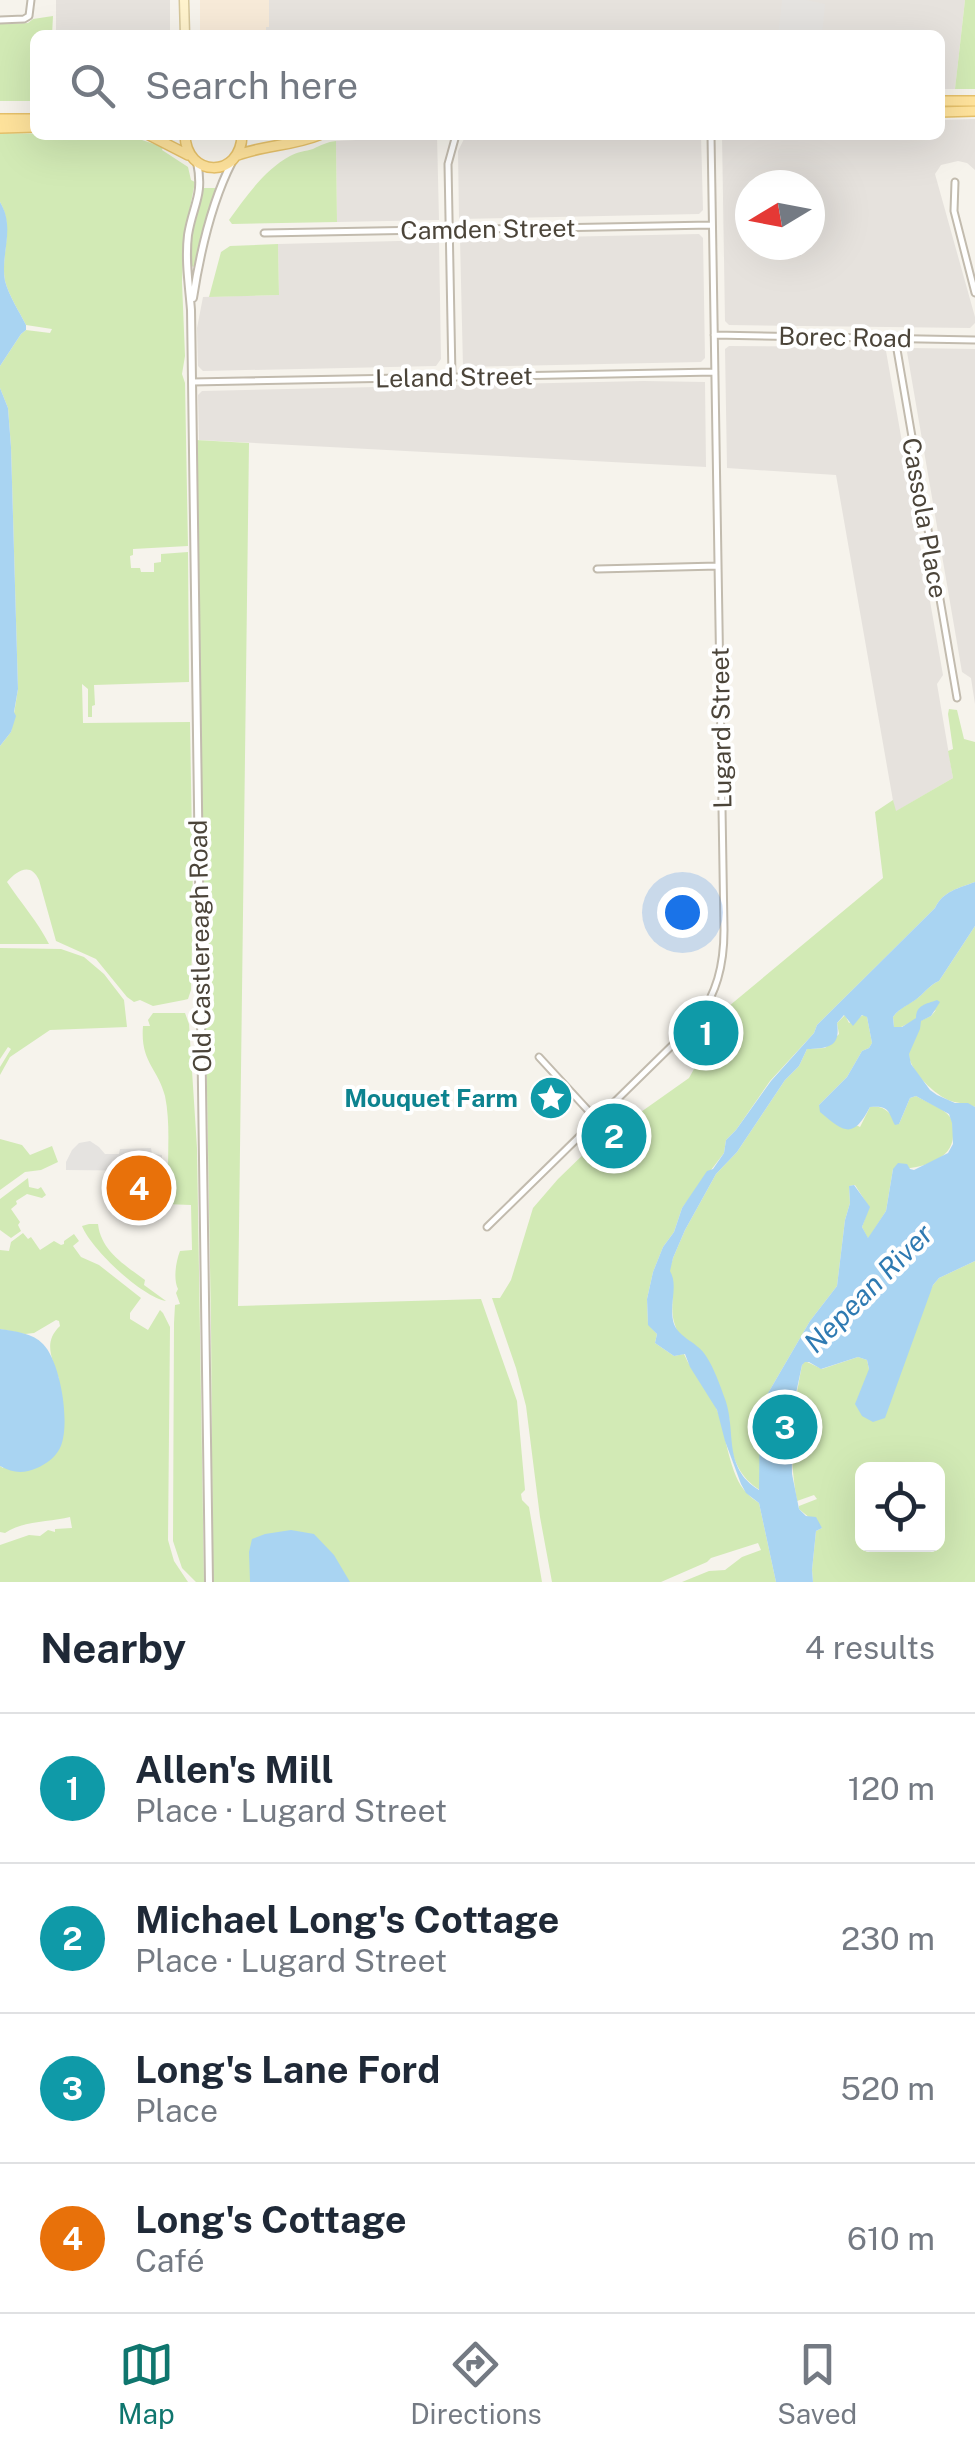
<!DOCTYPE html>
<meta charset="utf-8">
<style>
:root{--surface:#fff;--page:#f6f6f7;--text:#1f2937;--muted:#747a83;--line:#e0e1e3;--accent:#0f766e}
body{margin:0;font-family:"Public Sans",sans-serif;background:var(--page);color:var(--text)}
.controls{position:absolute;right:30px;bottom:30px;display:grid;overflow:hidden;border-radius:15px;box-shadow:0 10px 40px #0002}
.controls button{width:90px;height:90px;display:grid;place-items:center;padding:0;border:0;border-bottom:2px solid var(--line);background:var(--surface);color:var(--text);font:50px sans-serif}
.compass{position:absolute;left:735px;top:170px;width:90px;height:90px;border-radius:50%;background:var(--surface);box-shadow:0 10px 40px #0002;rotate:260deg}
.you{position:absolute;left:682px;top:912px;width:35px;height:35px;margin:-25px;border:8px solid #fff;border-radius:50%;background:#1a73e8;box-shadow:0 0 0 15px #1a73e833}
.badge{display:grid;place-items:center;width:65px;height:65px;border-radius:50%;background:var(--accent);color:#fff;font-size:32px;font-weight:700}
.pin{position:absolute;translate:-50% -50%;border:5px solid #fff;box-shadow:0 2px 10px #0006}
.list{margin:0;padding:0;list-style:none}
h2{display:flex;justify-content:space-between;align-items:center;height:130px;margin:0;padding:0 40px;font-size:42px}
h2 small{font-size:32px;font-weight:400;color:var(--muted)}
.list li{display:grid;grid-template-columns:65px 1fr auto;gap:30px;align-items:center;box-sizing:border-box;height:150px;padding:0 40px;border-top:2px solid var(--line)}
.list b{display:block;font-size:38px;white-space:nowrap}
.list p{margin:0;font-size:32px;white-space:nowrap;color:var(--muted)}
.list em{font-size:32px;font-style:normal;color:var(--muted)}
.icon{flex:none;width:55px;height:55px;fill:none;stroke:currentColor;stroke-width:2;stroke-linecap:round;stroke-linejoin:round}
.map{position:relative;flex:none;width:975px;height:1582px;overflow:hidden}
.search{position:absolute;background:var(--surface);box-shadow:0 10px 40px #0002;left:30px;right:30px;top:30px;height:110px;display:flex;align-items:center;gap:25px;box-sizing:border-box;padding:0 35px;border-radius:15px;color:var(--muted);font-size:38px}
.sheet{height:730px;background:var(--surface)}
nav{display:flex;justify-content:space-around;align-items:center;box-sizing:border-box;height:140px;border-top:2px solid var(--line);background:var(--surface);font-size:28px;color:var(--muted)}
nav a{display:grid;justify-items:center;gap:5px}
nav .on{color:var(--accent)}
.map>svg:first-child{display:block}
</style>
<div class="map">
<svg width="975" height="1582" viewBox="0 0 975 1582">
<rect width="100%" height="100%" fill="#f6f3ec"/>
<path fill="#f7ead8" d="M200,0H269V27L266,28V35H200Z"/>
<path fill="#e6e2dd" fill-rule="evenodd" d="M56,0H170V35H56Z
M269,0H965L955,89H940V35H266V27H269Z
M975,119V170L967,163L958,161L941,165L935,174L975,317V323L970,328L729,325L725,321L722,135H940V120ZM750,185H810V245H750Z
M360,135H437L439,220L337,222L336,141L356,140Z
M466,135H701L703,210L699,214L459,219L458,151Z
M699,234L703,238L705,358L701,362L463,367L460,239Z
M439,240L441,359L436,366L203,371L198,366L197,328L203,297L279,295L278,244Z
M729,346L881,347L886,351L943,675L937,684L953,778L895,812L836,475L727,468L725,349Z
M910,348L975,349V704L971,678L962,672L907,352Z
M644,381L705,382L706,467L199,440L198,395L202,391Z"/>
<path fill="#d2eab5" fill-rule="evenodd" d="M965,0H975V89H955Z
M53,16L52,35H35V101H0V24L28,23L33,19Z
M0,133L127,135L163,147L162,150L188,167L191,180L195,182L184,238L182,282L185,356L182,374L185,383L188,546L133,549V555L130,556L131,568H140L141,572H154V563L161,562V554L188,552L189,682L94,685L95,705L92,706V717H88V689L82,684L83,723L190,722L193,899L191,990L188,999L184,1000L153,1006L140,1000L134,1002L127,997L96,959L56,941L39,880C31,862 17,870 7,882C21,903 38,922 49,944H0V746L11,732L18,689L11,447L8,408L0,388V366L21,334L26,330L50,333L52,329L26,325C19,311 9,296 5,281C0,255 15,228 0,202Z
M336,141L337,222L232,224L229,220C246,197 264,170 290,156C297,152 306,151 313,149C321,145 327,142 336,141Z
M203,188H216L195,267L190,266L191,237Z
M278,244L279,295L209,297L221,252L230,246Z
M196,440L249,443L238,1306L481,1299L517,1401L525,1490L521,1494L522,1500L529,1507L542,1582H213L211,1325Z
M949,709L957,710L964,739L975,742V882C959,888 943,891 935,908L817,1025L814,1033L770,1081L736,1130L726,1140L724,1153L682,1208L674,1232L663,1247L653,1272L647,1299L648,1324L657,1334L655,1343L674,1356L684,1354C692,1374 710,1389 717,1410C726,1432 729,1476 747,1493C750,1497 755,1500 759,1503L776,1582H682L709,1571L725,1570L742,1557L761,1550L758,1543L711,1558L707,1562L661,1582H552L540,1517L526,1406L516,1368L492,1298H500L511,1280L533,1208L558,1179L590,1148L689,1078L729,1006L883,878L875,812L893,800L896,811L953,778L948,751L953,749L948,714Z
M975,926V1107C966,1102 960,1104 951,1101C936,1096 908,1070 909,1053C910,1043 917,1031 920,1021L931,1016L936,1010L897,1029L894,1027L893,1017C900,1007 910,1004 919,997C926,991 930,985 939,981Z
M0,948L61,949L84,957L104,974L124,1000L127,1027L50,1030L10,1057L0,1075V1067L11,1049L8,1047L0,1059Z
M153,1013H185L189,1024L197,1148L204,1582H196L182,1568L173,1541L174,1323L175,1305L180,1304L176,1293L178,1289C173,1279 176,1261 180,1251L192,1250L191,1205L165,1204L164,1171L168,1170C168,1146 170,1120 165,1096C158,1068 140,1062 143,1026H150L148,1020Z
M865,1014L867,1017L872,1043L869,1048L862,1051L847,1077L819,1105L860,1127L870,1107C886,1105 889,1113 899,1124L910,1098L916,1096C926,1102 944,1108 950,1117C953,1121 953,1128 953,1133C955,1162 916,1170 893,1169L886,1211L868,1239L862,1227L869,1207L855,1185L849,1186L850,1203L845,1220L837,1286L810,1321L760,1407V1490C740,1478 733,1460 729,1437C728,1429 731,1421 728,1414C715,1383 685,1357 675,1325C668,1307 678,1286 669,1271L673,1258L685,1230L716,1174L737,1152L785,1080L799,1066L807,1049L825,1048L839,1034L837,1023L845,1015L849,1023Z
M0,1139L22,1145L30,1155L52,1146L58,1162L41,1170L25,1172L0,1190Z
M28,1178L29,1187L38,1189L41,1187L46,1195L42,1198L27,1194L16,1201L17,1204L11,1209L20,1222L18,1225L21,1231L11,1238L0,1230V1199Z
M89,1224H98C101,1251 125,1265 145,1280L144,1285L166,1301C142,1297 91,1249 82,1226Z
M23,1233L28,1239L31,1237L40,1250L54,1241L61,1245L64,1244V1241L74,1234L79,1241L73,1246L81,1257L99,1265L141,1298L130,1313V1319L148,1330L160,1310L163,1313L170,1327L168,1540L174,1561L188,1582H0V1545L29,1535L40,1536L48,1530L55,1532V1529L72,1528L70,1517C50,1522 22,1521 5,1533L0,1532V1466L3,1468L59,1379C53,1359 42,1343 60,1326L59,1321L56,1320L34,1333L25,1334L0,1329V1250L9,1251L11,1242Z
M975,1261V1582H813L812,1570L816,1531L822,1528L799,1509V1506L817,1499L814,1495L797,1501C788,1450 792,1416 802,1365L805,1361L822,1369L858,1357L867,1360L869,1369L926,1299L933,1285L939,1278ZM862,1470H938V1544H862Z"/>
<path fill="#e5e3e0" d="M782,0H806L825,4L822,35H778Z
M90,1141L99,1147L105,1154H119L120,1149L151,1148L152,1154L162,1155V1171L66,1170V1162L72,1150L79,1143Z"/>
<path fill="#a9d4f2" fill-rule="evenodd" d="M0,202C16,228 0,254 5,281C9,296 19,311 26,325V330L21,334L0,366Z
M0,388L8,408L11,447L18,689L14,712L16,716L11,732L0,746Z
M975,882V926L939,981C930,985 926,991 919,997C910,1005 900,1007 893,1017L894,1027H902L916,1018C916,1005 926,1004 937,1000L940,1002L931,1016L921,1021L920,1029L909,1054L911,1064L930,1090L937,1095L955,1103H968L975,1107V1261L939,1278L933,1285L885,1418L873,1422L862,1416L855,1404L869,1369L867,1360L858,1357L821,1369L809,1362H805L802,1365L791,1417L792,1474L799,1509L806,1516L816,1517L822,1528L816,1531L812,1570L813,1582H776L759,1503L746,1493L741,1484L725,1441L717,1410L690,1367L685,1354L674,1356L655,1343L657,1334L648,1325L647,1299L653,1272L663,1247L674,1232L682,1208L707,1171L713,1169L724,1153L726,1140L736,1130L771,1081L814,1033L817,1025L935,908C943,891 959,888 975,882ZM844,1015L853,1026L862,1015L867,1017L872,1043L869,1048L862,1051L847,1077L819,1105L820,1112C845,1133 853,1139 870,1107C890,1105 888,1112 895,1125L899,1124L910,1098L916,1096L949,1114L952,1123L953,1144L948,1153L914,1170L910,1169L907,1164L898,1163L893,1169L886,1211L868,1238L862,1227L870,1207L854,1185L849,1186L850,1203L845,1220L837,1286L810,1321L760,1407L759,1490C722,1467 737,1432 725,1399C720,1385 714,1368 706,1356C699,1343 679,1338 674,1324C668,1306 679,1286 670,1271L673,1258L685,1230L716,1174L737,1152L785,1080L799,1066L807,1049C827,1048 841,1048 837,1023Z
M0,1329C14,1331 33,1333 43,1344C61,1362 71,1426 60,1448C55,1458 46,1464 37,1468C23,1474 13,1473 0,1466Z
M291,1530L314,1534L334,1555L350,1582H250L249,1552L252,1539L265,1534Z"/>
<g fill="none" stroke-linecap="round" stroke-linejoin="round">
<g stroke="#c2bbae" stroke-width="9">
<path id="minor" d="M0,20L24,19L29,16L31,0
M955,182L954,211L975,293
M264,233L712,225
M714,335L975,340
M895,338L957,698
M452,377L448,164L456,135
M192,382L715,372
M597,569L718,566
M539,1057L596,1119
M487,1227L695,1023C717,994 724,965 724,930L711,135"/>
</g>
<g stroke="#c2bbae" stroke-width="10">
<path id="tertiary" d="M197,162C204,196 193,204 188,235C185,260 189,285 191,310L209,1582
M193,298C200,253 211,203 232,162"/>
</g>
<g stroke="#d6c79b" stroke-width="11">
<path id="secondary" d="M184,0L185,35"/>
</g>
<g stroke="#e6c16a" stroke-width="12">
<path id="primary" d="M940,101H975
M940,112L975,111
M0,119H35
M0,128L35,127
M149,135L188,155
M185,135C186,178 241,179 242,135
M238,155C264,145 292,146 319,135"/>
</g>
<use href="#minor" stroke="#fff" stroke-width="5"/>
<use href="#tertiary" stroke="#fff" stroke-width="6"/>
<use href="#secondary" stroke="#fff3cd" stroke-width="8"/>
<use href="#primary" stroke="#ffe39c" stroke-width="9"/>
</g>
<defs>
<g id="sight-disc" transform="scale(2.25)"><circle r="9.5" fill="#0f9aa8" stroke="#fff"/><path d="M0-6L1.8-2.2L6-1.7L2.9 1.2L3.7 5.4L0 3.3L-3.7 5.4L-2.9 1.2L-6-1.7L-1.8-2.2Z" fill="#fff"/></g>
</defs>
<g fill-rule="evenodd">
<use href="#sight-disc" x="551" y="1098"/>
</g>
<g text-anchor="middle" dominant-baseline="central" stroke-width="8" stroke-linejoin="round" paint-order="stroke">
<g font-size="25" fill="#4b4439" stroke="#fff">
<text transform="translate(488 229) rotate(-1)">Camden Street</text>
<text transform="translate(845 337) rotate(1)">Borec Road</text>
<text transform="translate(454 377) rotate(-1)">Leland Street</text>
<text transform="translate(925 518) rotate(80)">Cassola Place</text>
<text transform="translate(721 728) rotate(-91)">Lugard Street</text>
<text transform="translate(200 946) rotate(-91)">Old Castlereagh Road</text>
</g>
<g font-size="25" font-weight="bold" fill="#0d838f" stroke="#fff" text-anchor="end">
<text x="518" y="1098">Mouquet Farm</text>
</g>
<g font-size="28" font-style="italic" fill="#2e7ab2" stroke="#fff">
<text transform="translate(868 1288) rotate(-45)">Nepean River</text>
</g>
</g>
</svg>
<div class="controls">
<button><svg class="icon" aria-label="locate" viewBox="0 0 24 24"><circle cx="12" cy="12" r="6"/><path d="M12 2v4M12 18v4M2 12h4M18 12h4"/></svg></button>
</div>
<svg class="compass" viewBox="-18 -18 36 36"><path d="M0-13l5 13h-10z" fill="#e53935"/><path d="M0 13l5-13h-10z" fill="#747a83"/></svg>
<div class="you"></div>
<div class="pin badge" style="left:706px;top:1033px;background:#0f9aa8">1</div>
<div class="pin badge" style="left:614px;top:1136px;background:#0f9aa8">2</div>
<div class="pin badge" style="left:785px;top:1427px;background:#0f9aa8">3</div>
<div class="pin badge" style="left:139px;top:1188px;background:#e8710a">4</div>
<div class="search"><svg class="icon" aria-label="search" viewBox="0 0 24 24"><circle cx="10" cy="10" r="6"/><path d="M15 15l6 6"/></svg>Search here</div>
</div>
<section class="sheet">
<h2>Nearby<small>4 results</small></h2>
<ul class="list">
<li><span class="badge" style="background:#0f9aa8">1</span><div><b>Allen's Mill</b><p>Place · Lugard Street</p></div><em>120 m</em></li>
<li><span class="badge" style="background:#0f9aa8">2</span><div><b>Michael Long's Cottage</b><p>Place · Lugard Street</p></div><em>230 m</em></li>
<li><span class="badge" style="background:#0f9aa8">3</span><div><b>Long's Lane Ford</b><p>Place</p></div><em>520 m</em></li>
<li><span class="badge" style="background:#e8710a">4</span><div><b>Long's Cottage</b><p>Café</p></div><em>610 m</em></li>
</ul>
</section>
<nav>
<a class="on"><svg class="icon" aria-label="map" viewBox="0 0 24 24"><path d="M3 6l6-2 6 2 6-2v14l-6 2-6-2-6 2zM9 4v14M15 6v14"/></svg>Map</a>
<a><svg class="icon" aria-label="directions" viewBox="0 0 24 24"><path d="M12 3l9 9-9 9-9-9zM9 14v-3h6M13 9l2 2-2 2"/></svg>Directions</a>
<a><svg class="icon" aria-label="saved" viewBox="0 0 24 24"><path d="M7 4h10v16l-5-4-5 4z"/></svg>Saved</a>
</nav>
